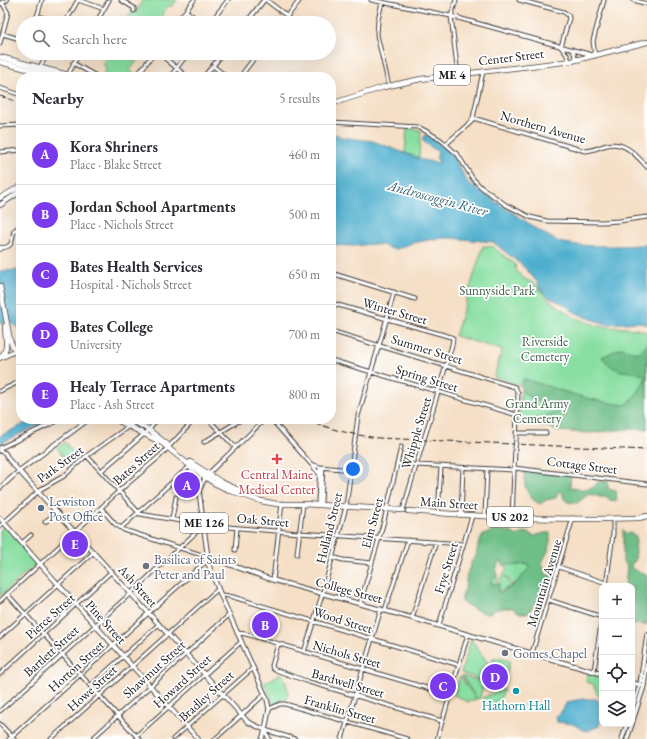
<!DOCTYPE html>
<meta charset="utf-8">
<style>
:root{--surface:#fff;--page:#f2f2f3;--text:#2b2b33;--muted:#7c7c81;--line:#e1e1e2;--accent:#7c3aed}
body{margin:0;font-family:"EB Garamond",serif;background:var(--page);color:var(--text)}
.controls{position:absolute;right:12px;bottom:12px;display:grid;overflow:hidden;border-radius:8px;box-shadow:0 4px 16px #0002}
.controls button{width:36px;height:36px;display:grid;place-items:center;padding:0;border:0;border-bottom:1px solid var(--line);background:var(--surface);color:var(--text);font:20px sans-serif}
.you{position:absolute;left:353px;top:469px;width:14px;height:14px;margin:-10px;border:3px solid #fff;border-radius:50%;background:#1a73e8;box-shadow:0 0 0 6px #1a73e833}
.badge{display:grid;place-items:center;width:26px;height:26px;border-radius:50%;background:var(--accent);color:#fff;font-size:13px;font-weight:700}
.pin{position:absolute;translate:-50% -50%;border:2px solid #fff;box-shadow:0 1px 4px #0006}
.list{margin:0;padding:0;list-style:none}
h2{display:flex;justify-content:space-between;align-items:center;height:52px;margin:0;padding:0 16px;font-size:17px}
h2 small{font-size:13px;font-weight:400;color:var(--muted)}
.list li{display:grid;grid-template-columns:26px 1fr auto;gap:12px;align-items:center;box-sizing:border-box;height:60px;padding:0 16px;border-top:1px solid var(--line)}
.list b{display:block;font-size:15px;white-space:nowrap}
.list p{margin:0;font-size:13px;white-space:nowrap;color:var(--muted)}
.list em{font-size:13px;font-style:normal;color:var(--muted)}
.icon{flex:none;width:22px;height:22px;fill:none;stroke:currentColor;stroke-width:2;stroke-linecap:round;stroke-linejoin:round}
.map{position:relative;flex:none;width:647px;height:739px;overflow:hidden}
.search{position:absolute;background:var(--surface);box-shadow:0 4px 16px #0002;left:16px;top:16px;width:320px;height:44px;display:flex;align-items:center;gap:10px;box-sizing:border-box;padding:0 14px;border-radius:22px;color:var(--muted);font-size:15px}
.panel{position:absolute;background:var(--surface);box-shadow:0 4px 16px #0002;left:16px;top:72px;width:320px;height:352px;border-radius:16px}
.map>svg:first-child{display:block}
</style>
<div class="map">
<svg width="647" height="739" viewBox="0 0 647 739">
<rect width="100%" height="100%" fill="#fff"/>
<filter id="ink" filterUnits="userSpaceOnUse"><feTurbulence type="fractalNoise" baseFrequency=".025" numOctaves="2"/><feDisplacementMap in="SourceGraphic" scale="8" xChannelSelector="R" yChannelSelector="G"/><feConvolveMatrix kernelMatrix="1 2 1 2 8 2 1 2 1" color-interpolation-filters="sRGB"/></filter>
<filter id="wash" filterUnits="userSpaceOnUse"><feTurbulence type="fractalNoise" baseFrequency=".012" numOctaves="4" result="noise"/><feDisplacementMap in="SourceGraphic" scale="16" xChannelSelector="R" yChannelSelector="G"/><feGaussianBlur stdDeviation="0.9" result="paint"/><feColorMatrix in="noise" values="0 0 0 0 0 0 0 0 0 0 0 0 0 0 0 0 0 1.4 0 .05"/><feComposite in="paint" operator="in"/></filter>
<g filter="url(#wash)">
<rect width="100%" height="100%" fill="#f5dfc6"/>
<path fill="#89dfa2" stroke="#527e5f" d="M143,0H177L171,7L169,5L162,14L164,16L159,23H125L132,10L136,12Z
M108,53H143L130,70L134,74L132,77H103L106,67L102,64Z
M407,128L421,130L419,158L405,153Z
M483,246L494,247L500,253L515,264L516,270L523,278L537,285L539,289L549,300L575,318L598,326L636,329L647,332V412L521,385L494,377L502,350L455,336Z
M521,390L572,403L562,428L519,424Z
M65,442L77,458L68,464L57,448Z
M4,526L37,563L0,596V530Z
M508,564C516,568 522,562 530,565V567L515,585L505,576L510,584L514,585L498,592L497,585L492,584V579L497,576L498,584H501L500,578L503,577Z
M471,639L490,666L485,681L461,673Z
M497,657L510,661L504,684L492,666L493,659Z
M588,673L602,678V700L598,695L593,684L586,682Z
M280,674H283L288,690L287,698L275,704L273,703L264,683Z
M460,676L476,699L468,702L454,695Z
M462,676L484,682L480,698L477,699Z
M504,689C502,698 497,703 489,707L482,698Z"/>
<path fill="#6ebe88" stroke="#456d52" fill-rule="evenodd" d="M647,344V429H627L590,433L556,431L549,426H536L526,424C538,413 556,418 568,406L557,402L542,404L529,397L522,391L520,385L524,379C558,389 591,402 626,405C635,396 643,388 646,376C626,368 618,377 602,357L621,348L638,353Z
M525,470L571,475L570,487L583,490L594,487L598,482L608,481V489L616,491L617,501L610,500L607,497H600L589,494L577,503L568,502L564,499L562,491L558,492L556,498L546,500L540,504C526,497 523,485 525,470Z
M623,530L626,534L630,533L636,536L635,561L631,564L632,569L647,575V625L632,624V586H625L627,566L623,562Z
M493,531H507L511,532L517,536L521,534L522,532L529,533L533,536C540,535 543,532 550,533V541L548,551L541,564L544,566L546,575H555L552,587L548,588C543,594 542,602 534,604L530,611L527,613H519L513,608H503L494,610L490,613L486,614L466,605L462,601V597L465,589L467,574L472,561L476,556L478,545L483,535ZM501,561L504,566L508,564C516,568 522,562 530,565V567L514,585L500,593L498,591L499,585L492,584V579L497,576V574L496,571L498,564Z"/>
<path fill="#4eaecd" stroke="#356574" d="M335,134L341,137L373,141L423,160L439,163V162L436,158L438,152L424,142L423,139L425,134L445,147L453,156L468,183L548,236C552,238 555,240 559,242C577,247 628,247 647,244V325L639,322L607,324L591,319L574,312L564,304L548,297L541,290L538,283L524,267L493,242L451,238H440L412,243L397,249H392L382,245L372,244L354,246L331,245V135Z
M21,270V328H17L10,321L0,324V271Z
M34,419H50L0,444V436Z
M581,699H596L599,701L601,719L599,726L587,731L583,730L573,724L557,722L556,716L560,714L567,702Z"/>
</g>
<g filter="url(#ink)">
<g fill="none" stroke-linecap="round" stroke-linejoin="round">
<g stroke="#3d3936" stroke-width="5">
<path id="minor" d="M78,0L104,9
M121,0L134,8V11
M266,0L287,16
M371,0L451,16L592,55
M456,0L451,16L458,75
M519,0L564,12L568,15L569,18L561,47
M633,0L647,4
M382,2L378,20L377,35L389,86
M0,4L7,0
M186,11L202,23
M37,16L60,23
M99,18L107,23
M35,23L42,0
M65,23L78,0
M96,23L109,0
M176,23L194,0
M210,23L228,0
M282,23L300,0
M3,34L23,40
M0,43L8,13L2,2
M561,47L567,55L569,61
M572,49L574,53L576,60
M159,53L187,77
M595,56L593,41L604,0
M73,63L98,77
M213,66L227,77
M68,75L79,53
M34,77L48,53
M136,77L154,53
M170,77L188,53
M240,77L258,53
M0,88L21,95
M473,118L585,151C593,151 599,147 607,145C625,141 636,155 647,167
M331,122L401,126L418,127L424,130L441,140L458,155L473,179L481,187L506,205L530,217L547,221L602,222L619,221L647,217
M0,126L21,125
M446,144L471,122L473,118L483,72
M0,152L21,150
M0,248C14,247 11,242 14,231L21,225
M331,273L415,299
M331,303L451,337L453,338L452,345L403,510
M331,331L515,387L518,393L516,440
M331,360L517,415
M0,391L21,381
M208,419L235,447
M271,419L311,464L320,475
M516,433H546
M204,442L242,419
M87,456L140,514L204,525L299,533L463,544
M311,464L320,467L342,469
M397,464L514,470
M514,468L647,484
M101,471L149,430L157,419
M208,474L265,419
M320,505L318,501L320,467
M320,505L321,502L323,467
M438,513L441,467
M461,515L463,468
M485,516L487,469
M512,518L515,448
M172,519L176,497
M45,522L57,512
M0,526L41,489L64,476L85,457L135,422
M121,528L190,466
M22,543L31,535
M235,550L237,528
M297,554L303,504
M332,557L343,560L372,563
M559,567L606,583
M273,580L282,503
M606,586L613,534V519
M7,594L139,739
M221,596L224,595L233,597L459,665
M549,600L602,617
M0,601L119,491L160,456L195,419
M360,604L384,521L401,447
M385,610L408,540
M412,618L436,542
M439,625L472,516
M237,633L246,634L450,695
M0,637L94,552
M278,644L272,666L273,669L309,682L442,721
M304,652L323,592L346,507L358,416L387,318L394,292
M532,653L573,518
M594,671L602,617
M0,674L112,571
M90,686L159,624
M269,709L280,704H285L407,739
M0,711L131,593L204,525
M0,724L14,739
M136,736L241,642
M93,738L229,615
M9,739L205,562L208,557L124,530L115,524L101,508
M51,739L218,589
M173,739L253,668
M215,739L265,694
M262,739L265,730L295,739
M342,739L381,609
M437,739L468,634"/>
</g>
<g stroke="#3d3936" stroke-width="5.5">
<path id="major" d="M246,23L264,0
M204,77L223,53
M0,448L61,419
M0,451L5,453L9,460L248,722L265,730
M190,467L198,485
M202,473L199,479L198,484L209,566L221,596L267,699L269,709L265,730L269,739
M0,488L19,471L89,419
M200,488L206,476
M0,518L40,564L198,739
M208,557L273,580L412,618L602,674
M632,683L641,685
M632,709L640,685L647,635
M632,723L644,686L647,664
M622,739L627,724
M627,739L632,724"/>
</g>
<g stroke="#3d3936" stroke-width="6">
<path id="highway" d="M0,57L76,77
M0,62L58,77
M331,104L384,87L421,79L572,61L647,42
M0,198L21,186
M0,205L21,191
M0,249L1,248
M0,286L10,340L13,347L21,358
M2,357L15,351
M0,358C10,348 5,339 5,326
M115,419L162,443L199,473L214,483L231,491L261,501L277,504H303L403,510
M130,419L149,430L167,444
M190,462L221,482L241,491
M408,511L512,518L597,519L639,518L647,516"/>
</g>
<use href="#minor" stroke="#fff" stroke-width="3"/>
<use href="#major" stroke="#fff" stroke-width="3.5"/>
<use href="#highway" stroke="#fff" stroke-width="4.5"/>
<path stroke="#1c1c1c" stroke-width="1" stroke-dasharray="6 3" stroke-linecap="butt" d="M0,96L21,103
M307,419C330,430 354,435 379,438L647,450"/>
<g stroke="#3d3936" stroke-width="5" stroke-linecap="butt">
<path id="minor-bridge" d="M515,448L516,440"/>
</g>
<use href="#minor-bridge" stroke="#fff" stroke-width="3"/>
</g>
</g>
<path fill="#e0444e" stroke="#fff" stroke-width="1.5" d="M275 453h4v4h4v4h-4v4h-4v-4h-4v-4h4z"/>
<circle fill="#5c6f8a" stroke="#fff" stroke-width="1.5" cx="41" cy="508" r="4"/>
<g fill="#6b7280" stroke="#fff" stroke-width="1.5">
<circle cx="146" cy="566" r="4"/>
<circle cx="505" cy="653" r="4"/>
</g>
<circle fill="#0f9aa8" stroke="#fff" stroke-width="1.5" cx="516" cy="691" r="4"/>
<g text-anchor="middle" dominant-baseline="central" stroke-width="3.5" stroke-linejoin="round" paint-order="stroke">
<g fill="#fff" stroke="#606060" stroke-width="1">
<rect x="434" y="65" width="36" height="20" rx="3"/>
<rect x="487" y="507" width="46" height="20" rx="3"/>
<rect x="180" y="513" width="48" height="20" rx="3"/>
</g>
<g font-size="12" font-weight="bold" fill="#1c1c1c">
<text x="452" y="75">ME 4</text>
<text x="510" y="517">US 202</text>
<text x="204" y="523">ME 126</text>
</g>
<g font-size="13" fill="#1c1c1c" stroke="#fff">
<text transform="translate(511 57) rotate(-7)">Center Street</text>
<text transform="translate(543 127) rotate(16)">Northern Avenue</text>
<text transform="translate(395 311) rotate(16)">Winter Street</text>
<text transform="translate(427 349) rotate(17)">Summer Street</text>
<text transform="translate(427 378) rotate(17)">Spring Street</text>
<text transform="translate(416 433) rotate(-73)">Whipple Street</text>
<text transform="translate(136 463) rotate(-42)">Bates Street</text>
<text transform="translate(60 464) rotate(-36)">Park Street</text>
<text transform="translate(582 465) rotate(7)">Cottage Street</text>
<text transform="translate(449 503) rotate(4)">Main Street</text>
<text transform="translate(263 520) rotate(5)">Oak Street</text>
<text transform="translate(372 523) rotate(-75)">Elm Street</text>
<text transform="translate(329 528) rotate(-76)">Holland Street</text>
<text transform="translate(446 568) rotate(-73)">Frye Street</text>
<text transform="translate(544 583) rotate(-73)">Mountain Avenue</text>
<text transform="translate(138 586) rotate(48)">Ash Street</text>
<text transform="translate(349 590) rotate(15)">College Street</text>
<text transform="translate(50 616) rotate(-42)">Pierce Street</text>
<text transform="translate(343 620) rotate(17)">Wood Street</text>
<text transform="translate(106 622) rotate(48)">Pine Street</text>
<text transform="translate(51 651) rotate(-42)">Bartlett Street</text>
<text transform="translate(347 654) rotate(16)">Nichols Street</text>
<text transform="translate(76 666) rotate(-42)">Horton Street</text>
<text transform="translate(154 669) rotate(-42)">Shawmut Street</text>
<text transform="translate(182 681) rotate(-42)">Howard Street</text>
<text transform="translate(348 683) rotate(16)">Bardwell Street</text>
<text transform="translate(92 688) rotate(-42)">Howe Street</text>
<text transform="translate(206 696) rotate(-42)">Bradley Street</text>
<text transform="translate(340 709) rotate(16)">Franklin Street</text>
</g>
<g font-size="13" fill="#42604b" stroke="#fff">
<text x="497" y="290">Sunnyside Park</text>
<text x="545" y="341">Riverside<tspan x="545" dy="15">Cemetery</tspan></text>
<text x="537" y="403">Grand Army<tspan x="537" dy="15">Cemetery</tspan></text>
</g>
<g font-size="13" fill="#be3a42" stroke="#fff">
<text x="277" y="474">Central Maine<tspan x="277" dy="15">Medical Center</tspan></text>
</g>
<g font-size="13" fill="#4e5e75" stroke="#fff" text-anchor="start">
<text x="49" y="501">Lewiston<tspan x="49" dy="15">Post Office</tspan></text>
</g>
<g font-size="13" fill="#5b616d" stroke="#fff" text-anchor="start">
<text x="154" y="559">Basilica of Saints<tspan x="154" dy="15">Peter and Paul</tspan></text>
<text x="513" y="653">Gomes Chapel</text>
</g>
<g font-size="13" fill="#0d838f" stroke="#fff">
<text x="516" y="705">Hathorn Hall</text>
</g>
<g font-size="14" font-style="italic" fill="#325e6c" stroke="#fff">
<text transform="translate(438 198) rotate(15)">Androscoggin River</text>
</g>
</g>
</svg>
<div class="controls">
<button>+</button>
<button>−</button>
<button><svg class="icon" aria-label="locate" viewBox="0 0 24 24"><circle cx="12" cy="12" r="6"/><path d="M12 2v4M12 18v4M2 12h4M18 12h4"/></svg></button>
<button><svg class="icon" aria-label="layers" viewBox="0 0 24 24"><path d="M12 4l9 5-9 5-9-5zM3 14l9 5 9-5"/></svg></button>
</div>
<div class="you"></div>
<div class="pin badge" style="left:187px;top:485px">A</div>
<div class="pin badge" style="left:265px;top:625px">B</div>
<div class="pin badge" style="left:443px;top:686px">C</div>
<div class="pin badge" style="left:495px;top:677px">D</div>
<div class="pin badge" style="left:75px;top:544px">E</div>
<div class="search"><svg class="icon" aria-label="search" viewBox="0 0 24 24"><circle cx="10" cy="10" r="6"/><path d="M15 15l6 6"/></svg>Search here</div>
<section class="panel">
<h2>Nearby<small>5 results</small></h2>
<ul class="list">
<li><span class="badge">A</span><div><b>Kora Shriners</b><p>Place · Blake Street</p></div><em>460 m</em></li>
<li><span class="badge">B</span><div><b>Jordan School Apartments</b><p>Place · Nichols Street</p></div><em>500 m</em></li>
<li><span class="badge">C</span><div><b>Bates Health Services</b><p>Hospital · Nichols Street</p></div><em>650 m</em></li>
<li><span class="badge">D</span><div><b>Bates College</b><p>University</p></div><em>700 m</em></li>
<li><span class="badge">E</span><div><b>Healy Terrace Apartments</b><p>Place · Ash Street</p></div><em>800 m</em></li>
</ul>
</section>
</div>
